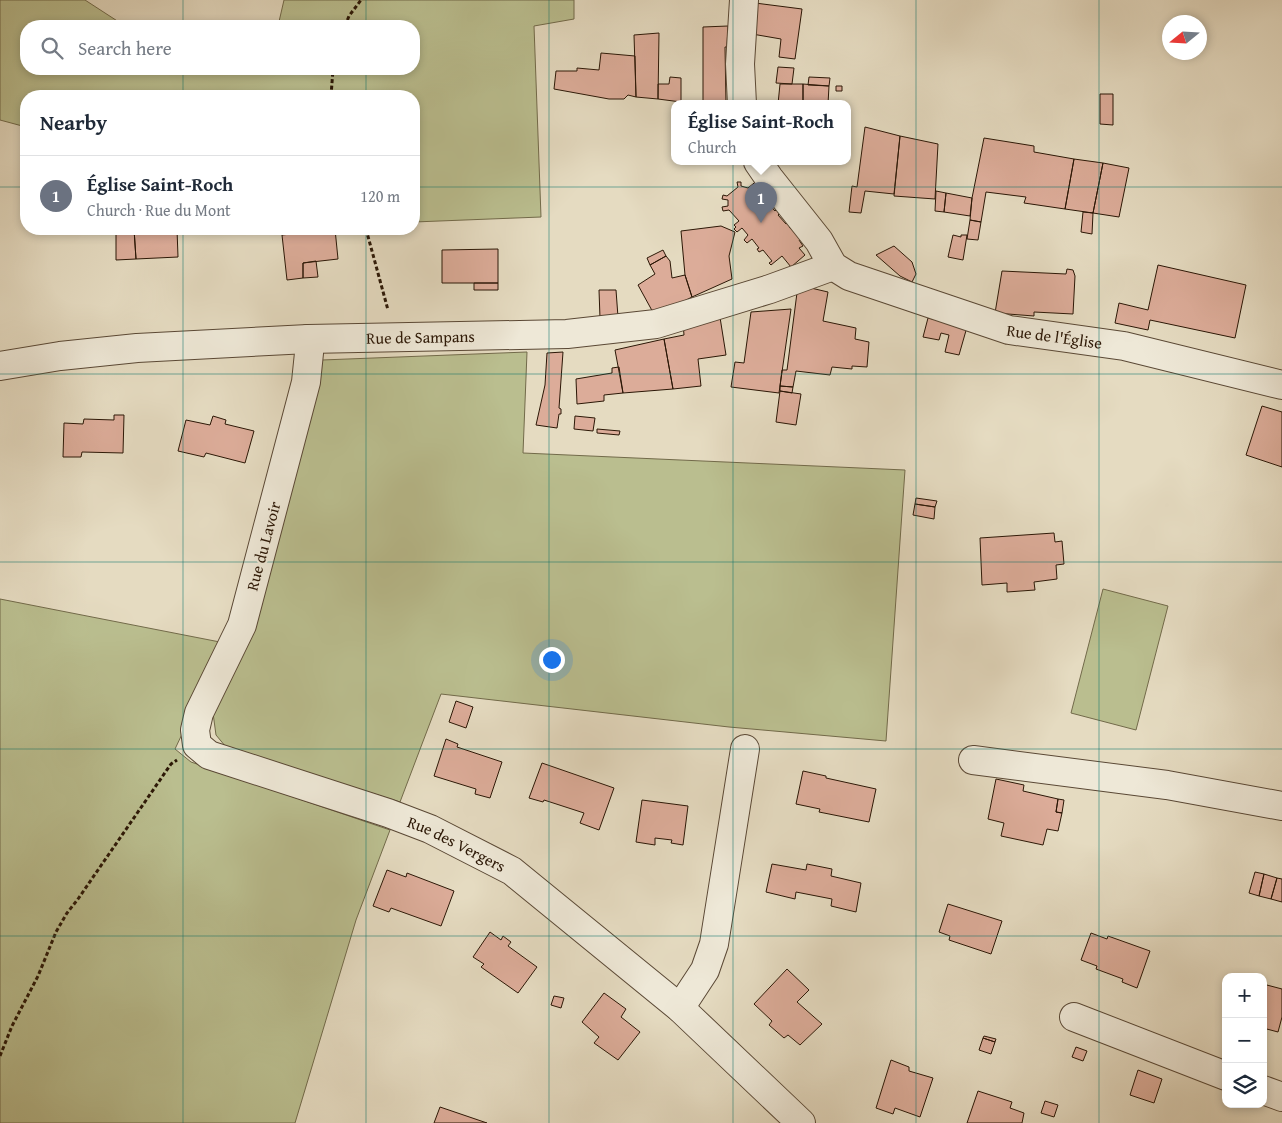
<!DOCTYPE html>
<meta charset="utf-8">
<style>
:root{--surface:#fff;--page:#f6f6f7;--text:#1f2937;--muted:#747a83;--line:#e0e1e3;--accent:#8f2418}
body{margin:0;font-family:"Gentium Book Plus",serif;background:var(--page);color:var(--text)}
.controls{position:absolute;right:15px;bottom:15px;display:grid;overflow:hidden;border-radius:10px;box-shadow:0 2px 8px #0003}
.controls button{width:45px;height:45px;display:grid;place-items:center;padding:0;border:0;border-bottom:1px solid var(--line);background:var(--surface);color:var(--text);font:25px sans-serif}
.compass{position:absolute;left:1162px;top:15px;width:45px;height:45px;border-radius:50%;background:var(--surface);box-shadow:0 2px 8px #0003;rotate:252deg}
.you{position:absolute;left:551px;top:659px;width:18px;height:18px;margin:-12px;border:4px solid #fff;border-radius:50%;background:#1a73e8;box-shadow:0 0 0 8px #1a73e833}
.badge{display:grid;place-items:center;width:32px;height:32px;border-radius:50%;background:var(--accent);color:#fff;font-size:16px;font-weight:700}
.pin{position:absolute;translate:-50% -41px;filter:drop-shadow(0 1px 2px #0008)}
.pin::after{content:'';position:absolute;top:26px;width:18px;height:15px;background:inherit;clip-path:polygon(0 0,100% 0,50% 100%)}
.popup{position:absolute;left:671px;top:100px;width:180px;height:65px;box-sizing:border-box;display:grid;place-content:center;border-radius:10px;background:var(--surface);filter:drop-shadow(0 1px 4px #0005);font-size:16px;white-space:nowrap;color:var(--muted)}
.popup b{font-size:19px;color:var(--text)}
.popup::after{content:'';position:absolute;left:50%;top:100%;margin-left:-10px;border:10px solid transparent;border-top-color:var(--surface)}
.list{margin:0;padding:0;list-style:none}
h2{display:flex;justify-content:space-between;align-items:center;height:65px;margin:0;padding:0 20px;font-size:21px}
h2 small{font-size:16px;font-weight:400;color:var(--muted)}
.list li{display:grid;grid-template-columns:32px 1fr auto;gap:15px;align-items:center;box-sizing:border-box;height:80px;padding:0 20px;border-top:1px solid var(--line)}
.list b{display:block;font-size:19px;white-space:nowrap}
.list p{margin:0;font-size:16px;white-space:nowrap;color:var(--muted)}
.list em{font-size:16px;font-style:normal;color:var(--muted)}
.icon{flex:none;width:28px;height:28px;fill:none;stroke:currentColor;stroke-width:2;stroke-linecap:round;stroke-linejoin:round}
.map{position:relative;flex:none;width:1282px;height:1123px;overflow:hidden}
.search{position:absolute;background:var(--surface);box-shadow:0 2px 8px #0003;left:20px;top:20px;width:400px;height:55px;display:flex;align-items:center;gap:12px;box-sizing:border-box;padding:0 18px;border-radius:20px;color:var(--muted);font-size:19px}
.panel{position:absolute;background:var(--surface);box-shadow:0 2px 8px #0003;left:20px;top:90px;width:400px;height:145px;border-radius:20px}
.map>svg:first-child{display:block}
</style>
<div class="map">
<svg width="1282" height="1123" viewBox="0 0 1282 1123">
<rect width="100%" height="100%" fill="#e5dbc1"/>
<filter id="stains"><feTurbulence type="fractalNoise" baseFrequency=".004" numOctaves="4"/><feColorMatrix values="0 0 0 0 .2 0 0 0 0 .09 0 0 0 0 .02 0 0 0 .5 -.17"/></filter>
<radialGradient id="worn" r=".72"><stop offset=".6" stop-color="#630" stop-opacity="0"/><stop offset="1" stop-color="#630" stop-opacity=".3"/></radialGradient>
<path fill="#babe8f" stroke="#726a4a" d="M0,0H85L125,26H26V69H414V26H278L284,0H574V19L534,26L541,217L414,222V96H26V127L0,120Z
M527,352L523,453L905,470L886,741L729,727L441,694L400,802L226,747L216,735L213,713L322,360Z
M1103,589L1168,606L1136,730L1071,713Z
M0,599L225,643L175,749L191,762L390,830L356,920L295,1123H0Z"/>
<path fill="#dcac99" stroke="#2b1706" d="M755,3L802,9L795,59L779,57L781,39L752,34Z
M728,26L727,47H725L726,104H703V27Z
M659,33L658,99L636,97L634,35Z
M601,53L635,56L636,97L628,95L624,99H609L554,89L556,71H577V68L599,70Z
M778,67L794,68L792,84L776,83Z
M670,77L681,78V102L658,99V84H669Z
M809,77L830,78L829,86L808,85Z
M780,84H803V104H778Z
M803,84L829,86L828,104H803Z
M836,86H842V91H836Z
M1100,94H1113V125L1100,124Z
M865,127L900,136L894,194L865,191L861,213L849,212L852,186L857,187Z
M900,136L938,144L935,199L894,196Z
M984,138L1034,146V152L1074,159L1065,209L1024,203L1026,197L986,192L981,222L970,220L972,198Z
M1074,159L1103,163L1093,213L1065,209Z
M1103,163L1129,168L1119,217L1093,213Z
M759,179L772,200L768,203L775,211L779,207L782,211L778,215L786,224L790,221L792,224L789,227L798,236H803L799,240L803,246L799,248L805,255L791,267L782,256L771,265L769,263L772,261L763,250L759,252L757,249L759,248L752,239L747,243L744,240L748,235L742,228L737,232L734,229L736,227L734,225L739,221L729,210L723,211L722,207L728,206V200L722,199L723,195L727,196L738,187L737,182H741V186L748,188Z
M936,191L946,193L944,212L935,211Z
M946,193L972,198L970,216L944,212Z
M1083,212L1093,213L1092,234L1081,232Z
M970,220L981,222L978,240L967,239Z
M721,226L735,232L729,256L732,279L692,297L685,275L681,231Z
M116,229H134L136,259L116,260Z
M134,229H177L178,257L136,259Z
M335,229L338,259L303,263V278L287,280L282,235Z
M953,235L961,237V235H967L963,260L948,257Z
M894,246L912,262L916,274L912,282L900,276L876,255Z
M498,249V283H442V250Z
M663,250L666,256L650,265L647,258Z
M666,256L670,261L672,278L685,275L692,297L655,316L638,285L655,274L650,265Z
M316,261L318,277L303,278V263Z
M1158,265L1246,285L1235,338L1150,320L1148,330L1115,323L1119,303L1148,310Z
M1067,269L1073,270L1075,276L1073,314L1034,312V316L995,313L1002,271L1066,274Z
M474,283H498V290H474Z
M798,285L828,292L823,321L856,328L855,339L869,342L867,367L852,366V369L832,367L830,375L796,371L793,387L780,386L782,370H787Z
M599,290H616L618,317L600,318Z
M791,309L779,393L731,387L735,362L744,363L751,312Z
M719,311L726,355L698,359L701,386L673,389L664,339L684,335L683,323Z
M928,318L967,327L959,355L945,352L949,335L941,333L939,340L923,337Z
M664,339L673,389L623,393L615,350Z
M563,352L559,408L561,409V414H559L557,428L536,425L545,385L547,353Z
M619,367L623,393L604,395V401L577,404L576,379L612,373V368Z
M780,386L793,387L792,393L780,391Z
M780,391L801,394L796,425L776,422Z
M1262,406L1282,412V467L1246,455Z
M114,415H124L123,453L82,452L81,457H63L64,423L83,424L84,419L114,420Z
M213,416L226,420L225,424L254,431L245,463L206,453L204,457L178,451L186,420L210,425Z
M575,416L595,418L593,431L574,429Z
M597,429L620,431L619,435L597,433Z
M916,498L937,501L935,507L915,504Z
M915,504L935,507L934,519L913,515Z
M1054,533L1055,542L1062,541L1064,564L1056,565L1057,579L1034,582L1035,590L1007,592V583L982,585L980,538Z
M456,701L473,707L466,728L449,722Z
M446,739L458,744L457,747L502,762L490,798L475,794L476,789L434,776Z
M542,763L614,788L599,830L580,823L584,813L544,800L543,802L529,798Z
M803,771L826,776V778L876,789L869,822L819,812L820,809L796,804Z
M996,779L1024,785L1023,791L1058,799L1056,812L1062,813L1058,831L1047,829L1043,845L1001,836L1004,823L988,819Z
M1058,799L1064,800L1062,813L1056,812Z
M642,800L688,806L683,845L671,843L672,840L655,838V845L636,842Z
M772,864L806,870L807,864L832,869L831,876L861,883L856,912L831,906L832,899L796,892L795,899L766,892Z
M387,870L406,877L407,873L454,891L441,926L391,908L389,912L373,906Z
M1255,872L1264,874L1259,896L1249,893Z
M1264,874L1277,878L1271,899L1259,896Z
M1277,878L1282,879V902L1271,899Z
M948,904L1002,921L991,954L949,940L950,936L939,932Z
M490,932L501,940L503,936L511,942L508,946L537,967L518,993L481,967L484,964L473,957Z
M1091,933L1107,939L1108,936L1150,951L1137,988L1122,982L1123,979L1096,969L1097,966L1081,960Z
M787,969L809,990L797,1002L822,1024L800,1045L788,1035L784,1038L769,1025L772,1021L754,1004Z
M1263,984L1282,989V1017L1278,1032L1263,1028Z
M604,993L626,1009L621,1017L640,1032L618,1060L594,1043L599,1037L582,1022Z
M554,996L564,998L561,1008L551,1005Z
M984,1036L996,1039L995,1042L983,1038Z
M983,1038L995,1042L991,1054L979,1050Z
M1076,1047L1087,1051L1083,1061L1072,1057Z
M891,1060L909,1067V1071L933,1078L920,1117L895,1108L893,1114L876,1108Z
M1138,1070L1162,1079L1154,1103L1130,1095Z
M978,1091L1012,1102L1010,1108L1024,1113L1022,1123H967Z
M1045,1101L1058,1105L1054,1117L1041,1113Z
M440,1107L487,1123H434Z"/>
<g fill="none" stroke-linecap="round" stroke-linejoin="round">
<g stroke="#5a4835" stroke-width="30">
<g id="minor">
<path d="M742,104L740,64L744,0"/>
<path id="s1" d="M758,162L769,178L819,241L833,266L849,276L1009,330L1124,346L1282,385"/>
<path id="s2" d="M308,339L309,353L306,382L242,625L199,713L195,730L197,745L209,755L388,813L430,829L512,871L680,1008L801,1123"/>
<path id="s3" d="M0,366L60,356L137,348L308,339L567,334L656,324L770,289L833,266"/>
<path d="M973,760L1167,785L1282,806"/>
<path d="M680,1008L705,970L714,944L745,749"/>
<path d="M1074,1017L1226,1076"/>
<path d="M1263,1090L1282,1097"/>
</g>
</g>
<path stroke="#2b1706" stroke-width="3" stroke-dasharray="4 2.5" stroke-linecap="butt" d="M345,26L349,16L361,0
M331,96L333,69
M366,229L388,310
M0,1056L12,1026L38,976L56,932L67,913L78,899L171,764L177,760"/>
<use href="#minor" stroke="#eee8d7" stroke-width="28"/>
</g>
<path fill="none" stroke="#0f766e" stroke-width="1" stroke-opacity="0.55" d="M183,0V26M366,0V26M549,0V1123M733,0V1123M916,0V1123M1099,0V1123M183,69V96M366,69V96M0,187H26M414,187H1282M183,229V1123M366,229V1123M0,374H1282M0,562H1282M0,749H1282M0,936H1282"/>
<g text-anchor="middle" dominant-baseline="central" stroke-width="4" stroke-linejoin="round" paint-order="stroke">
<g font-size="16" fill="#2b1706" stroke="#eee8d7">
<text stroke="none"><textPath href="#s1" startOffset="362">Rue de l'Église</textPath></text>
<text stroke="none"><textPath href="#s3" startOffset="422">Rue de Sampans</textPath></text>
<text transform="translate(263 546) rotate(-75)">Rue du Lavoir</text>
<text stroke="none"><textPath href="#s2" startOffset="704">Rue des Vergers</textPath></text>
</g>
</g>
<rect width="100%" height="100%" filter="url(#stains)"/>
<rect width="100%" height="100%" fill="url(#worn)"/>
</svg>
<div class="controls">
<button>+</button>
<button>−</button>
<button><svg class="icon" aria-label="layers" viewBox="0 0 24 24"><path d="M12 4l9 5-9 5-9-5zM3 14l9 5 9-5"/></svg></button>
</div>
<svg class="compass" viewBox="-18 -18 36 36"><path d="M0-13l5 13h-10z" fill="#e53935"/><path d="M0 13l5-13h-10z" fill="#747a83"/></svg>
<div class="you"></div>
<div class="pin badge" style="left:761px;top:223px;background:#6b7280">1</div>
<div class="popup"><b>Église Saint-Roch</b>Church</div>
<div class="search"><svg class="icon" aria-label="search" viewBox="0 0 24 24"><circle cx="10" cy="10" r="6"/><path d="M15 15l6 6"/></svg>Search here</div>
<section class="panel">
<h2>Nearby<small></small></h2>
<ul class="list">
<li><span class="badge" style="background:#6b7280">1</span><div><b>Église Saint-Roch</b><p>Church · Rue du Mont</p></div><em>120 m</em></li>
</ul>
</section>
</div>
